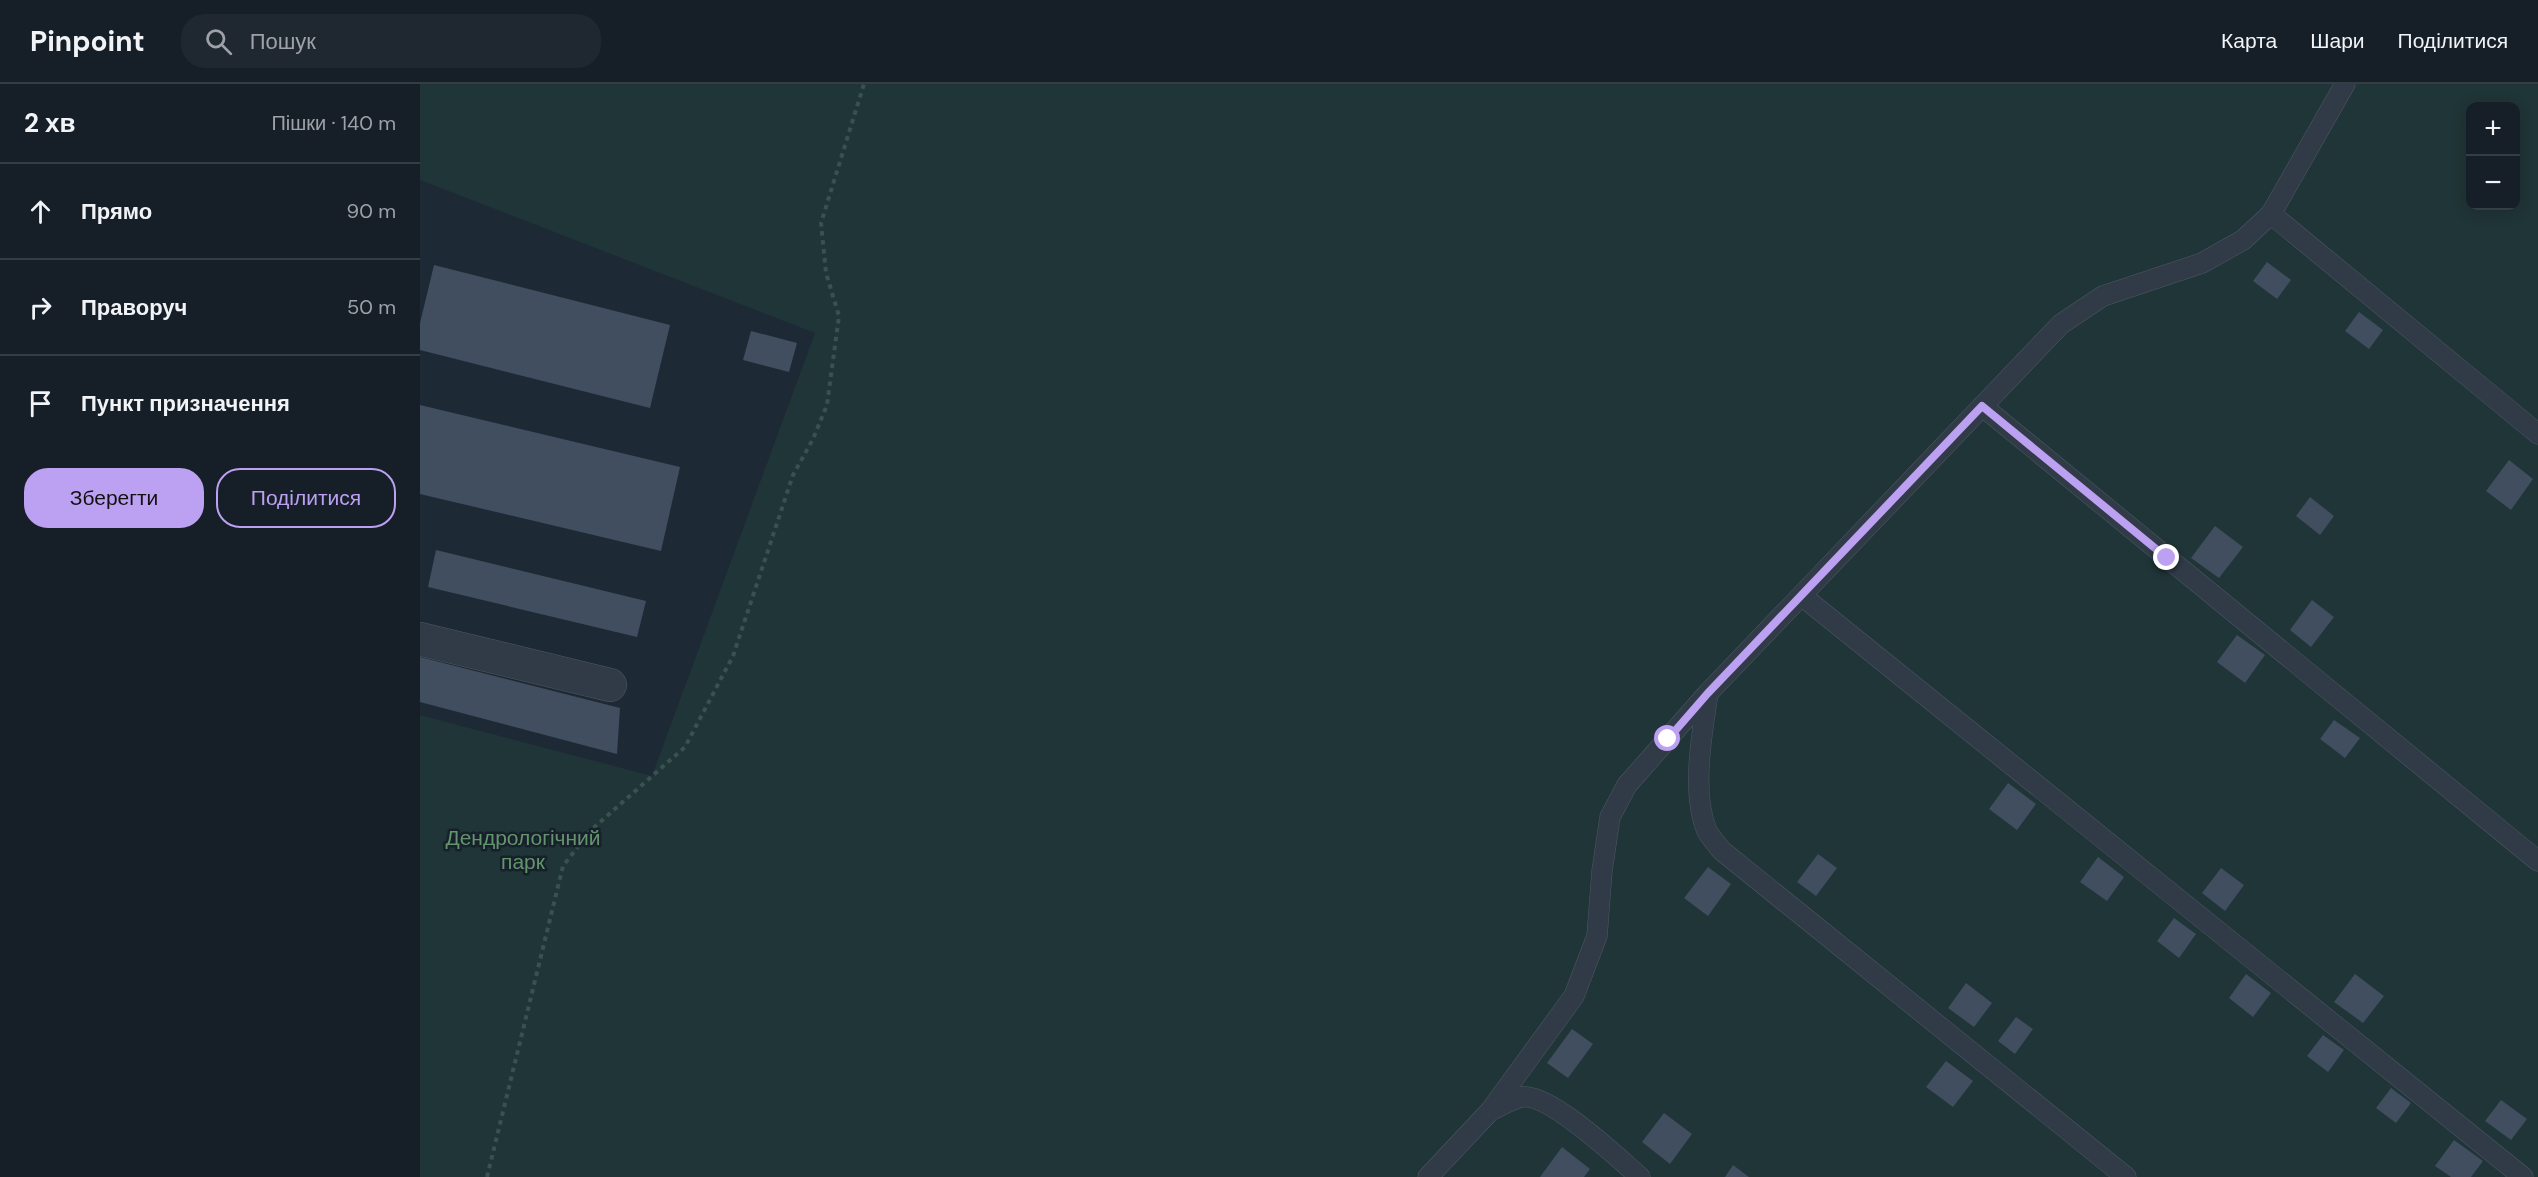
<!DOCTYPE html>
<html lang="uk">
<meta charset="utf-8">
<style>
:root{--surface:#161f28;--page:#1f2730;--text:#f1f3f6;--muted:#9ea2a8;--line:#353d45;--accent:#bca0f2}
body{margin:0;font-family:"DM Sans",sans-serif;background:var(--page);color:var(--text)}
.controls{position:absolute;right:18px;top:18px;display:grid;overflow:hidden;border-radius:12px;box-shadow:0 3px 15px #0003}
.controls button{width:54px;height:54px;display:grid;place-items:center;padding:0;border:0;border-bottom:2px solid var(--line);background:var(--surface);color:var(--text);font:30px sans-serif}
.stop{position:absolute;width:18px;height:18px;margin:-14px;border:4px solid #bca0f2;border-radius:50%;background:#fff}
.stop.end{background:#bca0f2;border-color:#fff;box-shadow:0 2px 6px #0008}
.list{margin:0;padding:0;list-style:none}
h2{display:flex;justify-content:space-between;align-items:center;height:78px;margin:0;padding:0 24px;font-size:26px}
h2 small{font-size:20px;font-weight:400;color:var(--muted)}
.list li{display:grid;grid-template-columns:39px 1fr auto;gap:18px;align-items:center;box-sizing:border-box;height:96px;padding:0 24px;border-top:2px solid var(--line)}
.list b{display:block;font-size:22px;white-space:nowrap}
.list em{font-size:20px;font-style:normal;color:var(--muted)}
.actions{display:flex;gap:12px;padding:18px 24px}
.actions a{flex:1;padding:14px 0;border:2px solid var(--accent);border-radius:24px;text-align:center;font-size:21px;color:var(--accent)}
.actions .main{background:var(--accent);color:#111}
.icon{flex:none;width:33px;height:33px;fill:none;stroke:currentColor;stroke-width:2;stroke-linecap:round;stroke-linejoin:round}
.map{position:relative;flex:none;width:2118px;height:1093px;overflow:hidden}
header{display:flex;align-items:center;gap:36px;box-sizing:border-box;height:84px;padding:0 30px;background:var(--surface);border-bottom:2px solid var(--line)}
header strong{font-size:28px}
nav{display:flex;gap:33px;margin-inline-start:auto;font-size:21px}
.search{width:420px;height:54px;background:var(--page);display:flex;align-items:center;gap:15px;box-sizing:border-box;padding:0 21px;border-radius:24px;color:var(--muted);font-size:22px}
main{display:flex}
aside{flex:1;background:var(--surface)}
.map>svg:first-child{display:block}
</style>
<header>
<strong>Pinpoint</strong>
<div class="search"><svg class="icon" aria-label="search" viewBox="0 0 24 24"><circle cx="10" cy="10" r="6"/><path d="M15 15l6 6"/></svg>Пошук</div>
<nav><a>Карта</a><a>Шари</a><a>Поділитися</a></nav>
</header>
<main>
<aside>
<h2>2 хв<small>Пішки · 140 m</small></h2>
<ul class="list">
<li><svg class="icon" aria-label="ahead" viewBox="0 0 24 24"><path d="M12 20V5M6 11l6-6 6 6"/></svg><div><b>Прямо</b></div><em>90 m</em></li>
<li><svg class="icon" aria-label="right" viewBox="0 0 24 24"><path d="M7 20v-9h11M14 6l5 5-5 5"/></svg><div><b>Праворуч</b></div><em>50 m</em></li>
<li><svg class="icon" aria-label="arrive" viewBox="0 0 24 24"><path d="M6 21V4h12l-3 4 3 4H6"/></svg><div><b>Пункт призначення</b></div></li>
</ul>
<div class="actions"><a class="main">Зберегти</a><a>Поділитися</a></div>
</aside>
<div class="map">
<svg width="2118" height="1093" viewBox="0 0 2118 1093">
<rect width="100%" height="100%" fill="#1e2936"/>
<path fill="#203537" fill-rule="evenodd" d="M0,0H2118V1093H0V631L232,692L395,249L0,96ZM2050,22H2096V122H2050Z"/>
<path fill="#404e5f" d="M1847,178L1871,196L1857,215L1833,197Z
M14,181L250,241L230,324L0,266V239Z
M1939,228L1963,246L1949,265L1925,247Z
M331,247L377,259L369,288L323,276Z
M0,321L260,383L241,467L0,410Z
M2089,376L2113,395L2091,426L2066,407Z
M1890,413L1914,432L1900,451L1876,432Z
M1795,442L1823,463L1799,494L1771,474Z
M16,466L226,517L217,553L8,503Z
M1892,516L1914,533L1891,563L1870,546Z
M1817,551L1845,571L1825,599L1797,578Z
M0,573L200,624L197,670L0,618Z
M1914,636L1940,654L1925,674L1900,655Z
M1588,699L1616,720L1597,746L1569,725Z
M1398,770L1417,784L1396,812L1377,798Z
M1678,773L1704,793L1687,817L1660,798Z
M1288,783L1311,800L1288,832L1264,814Z
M1801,784L1824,801L1805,827L1782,809Z
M1754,834L1776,850L1759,874L1737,857Z
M1826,890L1851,909L1833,933L1809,914Z
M1935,890L1964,912L1943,939L1914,918Z
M1546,899L1572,919L1554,943L1528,924Z
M1596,933L1613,945L1595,970L1578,957Z
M1152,945L1173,960L1148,994L1127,979Z
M1903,951L1924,966L1908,988L1887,972Z
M1526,977L1553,997L1533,1023L1506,1003Z
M1971,1004L1991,1019L1976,1039L1956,1024Z
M2081,1016L2107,1035L2091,1056L2065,1037Z
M1244,1029L1272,1050L1250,1080L1222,1058Z
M2034,1056L2063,1077L2051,1093H2031L2015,1082Z
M1142,1063L1170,1085L1164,1093H1120Z
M1313,1081L1329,1093H1305Z"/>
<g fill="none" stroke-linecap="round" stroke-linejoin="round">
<g stroke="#4f5865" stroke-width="21">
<path id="service" d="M1851,130L1925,0
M1562,322L2118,777
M1382,512L2103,1093
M1288,609C1282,649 1271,709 1287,747C1290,753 1297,760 1301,766L1706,1093
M1072,1026C1081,1022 1092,1015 1102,1013C1130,1009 1198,1074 1220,1093
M1008,1093L1071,1026L1154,912L1177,852L1182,787L1190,733L1207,701L1288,609L1641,240L1683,212L1782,179L1823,156L1851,130L2118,350"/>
</g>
<g stroke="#4f5865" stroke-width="34">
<path id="minor" d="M0,555L190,601"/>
</g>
<path stroke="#3a5152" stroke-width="4" stroke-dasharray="4.5 4.5" stroke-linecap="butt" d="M67,1093L143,782L170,747L265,663L313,572L373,391L393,355L407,321L419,232L406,189L401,139L444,0"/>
<use href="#service" stroke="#313b47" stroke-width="20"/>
<use href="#minor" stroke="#313b47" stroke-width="33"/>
</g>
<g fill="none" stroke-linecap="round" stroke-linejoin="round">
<path stroke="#bca0f2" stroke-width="8" d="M1248,655L1288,609L1562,322L1747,474"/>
</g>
<g text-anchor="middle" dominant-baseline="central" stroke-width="5" stroke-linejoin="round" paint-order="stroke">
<g font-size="21" fill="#62956c" stroke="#17202b">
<text x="103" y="754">Дендрологічний<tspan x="103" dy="24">парк</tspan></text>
</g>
</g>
</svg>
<div class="controls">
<button>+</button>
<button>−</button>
</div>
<div class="stop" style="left:1248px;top:655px"></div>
<div class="stop end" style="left:1747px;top:474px"></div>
</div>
</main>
